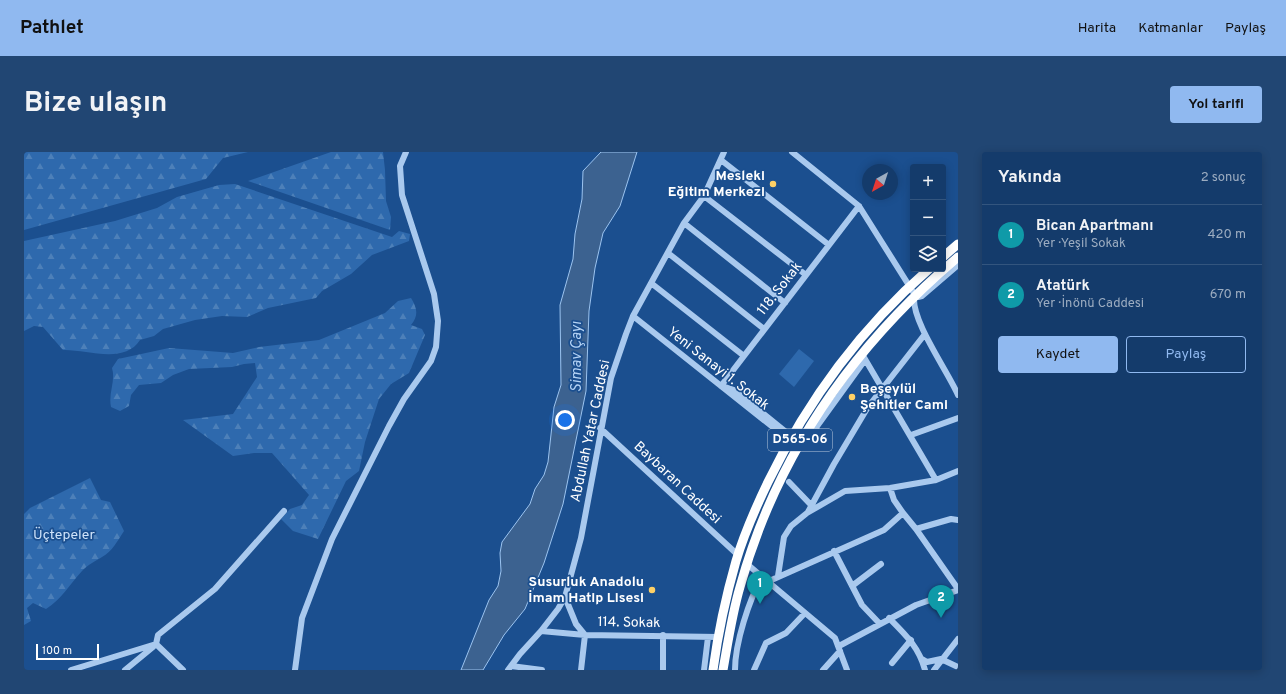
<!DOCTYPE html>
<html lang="tr">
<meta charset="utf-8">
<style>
:root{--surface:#143b6b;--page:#214673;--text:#f1f3f6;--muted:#9dadc1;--line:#33557e;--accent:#90b9f0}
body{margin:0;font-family:Overpass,sans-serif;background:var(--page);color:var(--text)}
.controls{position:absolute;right:12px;top:12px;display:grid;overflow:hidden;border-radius:4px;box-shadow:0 2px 10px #0003}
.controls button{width:36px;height:36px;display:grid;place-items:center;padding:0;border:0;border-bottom:1px solid var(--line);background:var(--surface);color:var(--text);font:20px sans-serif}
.compass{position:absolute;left:838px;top:12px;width:36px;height:36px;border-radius:50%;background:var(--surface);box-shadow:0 2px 10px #0003;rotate:219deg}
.scale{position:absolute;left:12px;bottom:10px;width:63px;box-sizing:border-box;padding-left:4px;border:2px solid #fff;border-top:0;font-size:11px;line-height:14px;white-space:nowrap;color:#fff;-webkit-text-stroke:3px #1b4f8f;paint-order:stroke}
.you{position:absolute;left:541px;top:268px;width:14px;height:14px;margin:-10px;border:3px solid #fff;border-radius:50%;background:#1a73e8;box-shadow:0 0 0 6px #1a73e833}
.badge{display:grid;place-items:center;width:26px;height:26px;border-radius:50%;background:var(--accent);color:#fff;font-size:13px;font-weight:700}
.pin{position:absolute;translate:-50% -33px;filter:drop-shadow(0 1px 2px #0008)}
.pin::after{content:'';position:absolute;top:21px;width:14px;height:12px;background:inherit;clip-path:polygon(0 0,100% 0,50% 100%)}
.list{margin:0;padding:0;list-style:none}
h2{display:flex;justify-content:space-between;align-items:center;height:52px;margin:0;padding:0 16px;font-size:17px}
h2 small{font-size:13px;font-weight:400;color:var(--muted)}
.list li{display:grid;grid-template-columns:26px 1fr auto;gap:12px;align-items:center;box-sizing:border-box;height:60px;padding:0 16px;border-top:1px solid var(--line)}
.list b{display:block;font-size:15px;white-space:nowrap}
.list p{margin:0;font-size:13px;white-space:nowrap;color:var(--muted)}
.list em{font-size:13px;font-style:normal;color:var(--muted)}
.actions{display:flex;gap:8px;padding:12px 16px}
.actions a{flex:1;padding:9px 0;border:1px solid var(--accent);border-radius:4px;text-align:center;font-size:14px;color:var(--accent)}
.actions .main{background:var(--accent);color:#111}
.icon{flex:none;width:22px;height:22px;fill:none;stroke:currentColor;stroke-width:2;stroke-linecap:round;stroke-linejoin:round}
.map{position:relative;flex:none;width:934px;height:518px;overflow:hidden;border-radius:4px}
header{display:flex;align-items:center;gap:24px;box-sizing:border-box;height:56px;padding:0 20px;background:var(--accent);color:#111}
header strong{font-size:19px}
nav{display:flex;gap:22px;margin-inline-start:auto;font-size:14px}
.intro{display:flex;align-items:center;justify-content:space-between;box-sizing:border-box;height:96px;padding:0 24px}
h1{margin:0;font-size:28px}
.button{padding:10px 18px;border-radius:4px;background:var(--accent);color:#111;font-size:14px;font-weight:700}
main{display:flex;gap:24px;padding:0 24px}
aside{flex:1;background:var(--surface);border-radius:4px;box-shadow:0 2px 10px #0003}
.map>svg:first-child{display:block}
</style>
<header>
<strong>Pathlet</strong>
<nav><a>Harita</a><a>Katmanlar</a><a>Paylaş</a></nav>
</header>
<div class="intro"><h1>Bize ulaşın</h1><a class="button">Yol tarifi</a></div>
<main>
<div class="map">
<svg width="934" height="518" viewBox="0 0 934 518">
<defs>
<pattern id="forest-firs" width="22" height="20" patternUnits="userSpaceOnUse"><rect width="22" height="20" fill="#2e69ad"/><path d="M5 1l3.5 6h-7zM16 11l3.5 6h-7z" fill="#4d80b9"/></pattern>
</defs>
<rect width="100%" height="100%" fill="#1b4f8f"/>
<path fill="url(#forest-firs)" d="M0,0H224L199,6L182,27L0,78Z
M307,0H359L361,18L362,49L367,65L366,78L224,29Z
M211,32L368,85L375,79L386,82L385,89L348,103L327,122L298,139L292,146L244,156L223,165L198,164L171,168L139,177L130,184L116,188C100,213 62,197 39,198L19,175L10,174L0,179V89L91,69L133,56L153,45L195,33Z
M387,146C393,156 395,163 387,173L398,177L401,183L385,221L367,232L355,247L341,290L335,319L322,329L294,387L269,379L257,367L266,357L278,353L285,343L248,301H230L209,304L159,268L209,262L233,225L231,211L220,212L208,215L165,217L149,223L137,231L115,233L107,243L105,254L96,259L87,255C84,241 92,229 88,216L94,207L145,196L209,201L235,195L295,188L361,161L374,149Z
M66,326L77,348L86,350L100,379C94,388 88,400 78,405C70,410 65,412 58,419C45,433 38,447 22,457L9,451L3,456L7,469L0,473V362L6,356Z"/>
<path fill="#2e69ad" d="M775,197L790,209L770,235L755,222Z"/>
<path fill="#3c6290" stroke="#9cc4f0" d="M577,0H613L596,54L579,81L571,116L565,159L562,239L539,352L520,411L501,457L480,483L459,518H437L465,448L474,434L477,419L476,401L478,390L506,352L511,337L520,323L524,310L530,255L537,233L536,153L549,107L551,82L558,47L559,19Z"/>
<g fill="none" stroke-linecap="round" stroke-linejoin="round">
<path stroke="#a9c9ee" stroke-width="6" d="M768,0L835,54L891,143
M697,8L805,93
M680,44L782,123
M660,71L761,151
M644,101L740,177
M627,131L720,204
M891,143L894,145L898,144L934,113
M890,145C888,170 923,218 934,243
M609,164L765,288
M838,202L912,328
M697,234L835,54
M701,235L710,238L767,284
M576,276L714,403
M799,283L791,277L841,208
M887,283L934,266
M765,330L788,354
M866,336L870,348L879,361
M784,360L810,312L844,255L901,182
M892,377L934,437
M810,399L838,453L856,472
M723,412L811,486L823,518
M754,424L760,385L767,374L783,361L821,339L866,336L912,328L934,319
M743,430L860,378L879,361L892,377L927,367L934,368
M828,434L857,412
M541,445L552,472L561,483L557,518
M865,466C881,482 895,495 901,518
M517,479L561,483L694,485
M132,492L134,483L191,437L260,359
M132,492L159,518
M815,494L892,453L934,438
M898,507L903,510L917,507L934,515
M868,511L887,488
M487,514L518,518
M47,518L132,492
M101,518L129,495
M271,518L278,466L308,387L365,274L380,247L407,209L412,195L414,169L410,142L378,43L376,14L382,0
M484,518L496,502L517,479L534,457L541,445L557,386L587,226L602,182L609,164L660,71L680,44L700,0
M639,518V483
M680,518L684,485
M711,518C711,491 725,448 738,425
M730,518L742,491L762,481L781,461
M799,518L816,499
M910,518L934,487"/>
<path stroke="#fff" stroke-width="9" d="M919,105L934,92
M689,518C694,481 702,444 712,409C720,382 732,355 744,330C784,248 836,177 905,117
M699,518C704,490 708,462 716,435C753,301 829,194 934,105"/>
</g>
<g fill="#ffd166" stroke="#1b4f8f" stroke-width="1.5">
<circle cx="749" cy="32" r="4"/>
<circle cx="828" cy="245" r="4"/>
<circle cx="628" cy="438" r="4"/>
</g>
<g text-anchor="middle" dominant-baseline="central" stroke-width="3.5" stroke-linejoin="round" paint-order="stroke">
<rect fill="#1b4f8f" stroke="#bbcadd" stroke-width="1" x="744" y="277" width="64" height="22" rx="3"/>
<g font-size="13" font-weight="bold" fill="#fff">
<text x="776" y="288">D565-06</text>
</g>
<g font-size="14" font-weight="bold" fill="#fff" stroke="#1b4f8f" text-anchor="end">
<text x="741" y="24">Mesleki<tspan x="741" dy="16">Eğitim Merkezi</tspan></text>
<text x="836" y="237" text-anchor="start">Beşeylül<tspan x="836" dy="16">Şehitler Cami</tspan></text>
<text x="620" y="430">Susurluk Anadolu<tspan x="620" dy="16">İmam Hatip Lisesi</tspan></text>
</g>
<g font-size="14" fill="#fff" stroke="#1b4f8f">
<text transform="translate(756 137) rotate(-52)">118. Sokak</text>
<text transform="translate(694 217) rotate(38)">Yeni Sanayi 1. Sokak</text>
<text transform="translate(567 279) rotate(-78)">Abdullah Yatar Caddesi</text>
<text transform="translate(653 331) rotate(43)">Baybaran Caddesi</text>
<text transform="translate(605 471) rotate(1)">114. Sokak</text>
</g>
<g font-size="14" fill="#cfe3fa" stroke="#1b4f8f">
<text x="40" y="383">Üçtepeler</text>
</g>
<g font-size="15" font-style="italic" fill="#b5d3f5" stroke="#1b4f8f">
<text transform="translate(553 205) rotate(-90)">Simav Çayı</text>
</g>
</g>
</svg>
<div class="controls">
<button>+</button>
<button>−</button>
<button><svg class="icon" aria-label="layers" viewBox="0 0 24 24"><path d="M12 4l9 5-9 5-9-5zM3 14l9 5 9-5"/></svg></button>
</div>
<svg class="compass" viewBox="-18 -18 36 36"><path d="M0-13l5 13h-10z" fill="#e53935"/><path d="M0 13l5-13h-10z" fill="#9dadc1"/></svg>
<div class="scale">100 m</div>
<div class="you"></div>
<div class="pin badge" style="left:736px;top:452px;background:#0f9aa8">1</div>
<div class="pin badge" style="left:917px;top:466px;background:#0f9aa8">2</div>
</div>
<aside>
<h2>Yakında<small>2 sonuç</small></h2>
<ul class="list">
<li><span class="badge" style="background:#0f9aa8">1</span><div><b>Bican Apartmanı</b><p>Yer · Yeşil Sokak</p></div><em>420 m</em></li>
<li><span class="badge" style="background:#0f9aa8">2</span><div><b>Atatürk</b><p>Yer · İnönü Caddesi</p></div><em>670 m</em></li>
</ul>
<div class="actions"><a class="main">Kaydet</a><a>Paylaş</a></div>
</aside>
</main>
